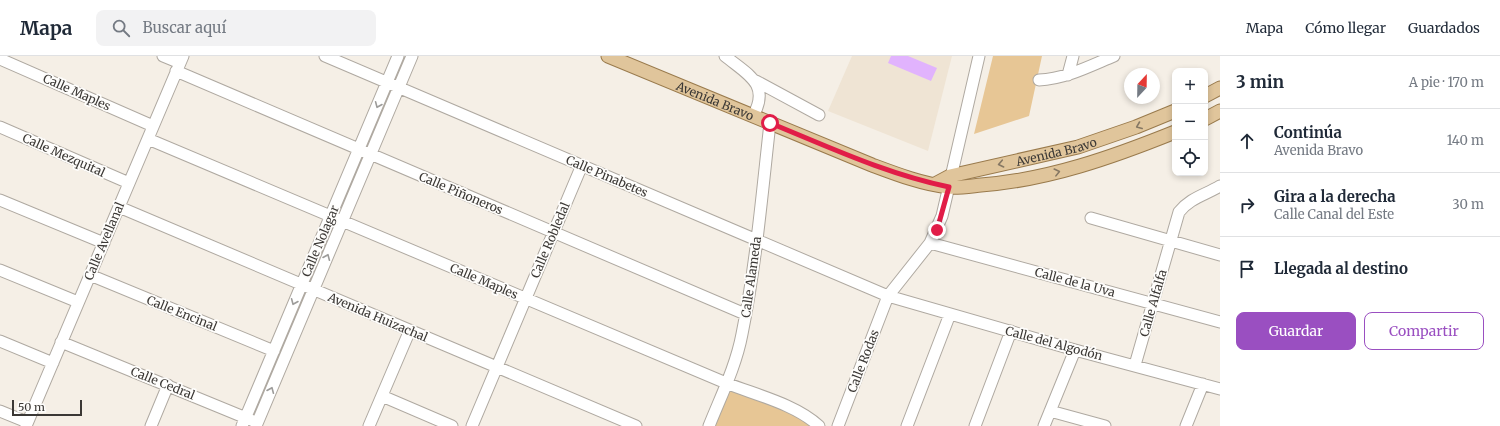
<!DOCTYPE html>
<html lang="es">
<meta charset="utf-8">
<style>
:root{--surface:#fff;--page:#f2f2f3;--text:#1f2937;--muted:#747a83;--line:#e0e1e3;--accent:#9a4fc1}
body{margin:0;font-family:Merriweather,serif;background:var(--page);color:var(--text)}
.controls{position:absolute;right:12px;top:12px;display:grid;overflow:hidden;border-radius:8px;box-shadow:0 2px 6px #0003}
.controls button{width:36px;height:36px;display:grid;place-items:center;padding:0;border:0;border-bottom:1px solid var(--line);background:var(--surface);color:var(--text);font:20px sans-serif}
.compass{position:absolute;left:1124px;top:12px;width:36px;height:36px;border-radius:50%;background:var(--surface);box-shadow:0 2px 6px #0003;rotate:22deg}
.scale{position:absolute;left:12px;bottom:10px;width:70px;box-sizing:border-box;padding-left:4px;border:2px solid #3b3835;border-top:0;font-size:11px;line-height:14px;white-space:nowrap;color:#3b3835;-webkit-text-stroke:3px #fefdfb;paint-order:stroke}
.stop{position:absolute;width:12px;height:12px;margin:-9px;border:3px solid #e11d48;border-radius:50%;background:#fff}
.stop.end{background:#e11d48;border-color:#fff;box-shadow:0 1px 4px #0008}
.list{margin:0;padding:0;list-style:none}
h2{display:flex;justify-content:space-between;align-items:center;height:52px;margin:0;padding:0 16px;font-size:17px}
h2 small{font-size:13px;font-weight:400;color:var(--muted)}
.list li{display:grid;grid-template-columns:26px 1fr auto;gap:12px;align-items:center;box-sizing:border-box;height:64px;padding:0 16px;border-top:1px solid var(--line)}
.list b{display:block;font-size:15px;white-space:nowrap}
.list p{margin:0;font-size:13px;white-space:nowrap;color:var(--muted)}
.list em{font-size:13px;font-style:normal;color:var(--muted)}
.actions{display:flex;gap:8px;padding:12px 16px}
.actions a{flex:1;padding:9px 0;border:1px solid var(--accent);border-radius:8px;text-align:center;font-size:14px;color:var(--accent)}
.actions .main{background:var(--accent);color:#fff}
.icon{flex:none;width:22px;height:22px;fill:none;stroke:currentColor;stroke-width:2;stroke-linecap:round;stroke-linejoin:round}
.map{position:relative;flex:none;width:1220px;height:370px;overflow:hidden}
header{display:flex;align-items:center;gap:24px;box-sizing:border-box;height:56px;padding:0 20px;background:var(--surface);border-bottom:1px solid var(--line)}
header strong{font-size:19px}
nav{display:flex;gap:22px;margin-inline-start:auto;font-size:14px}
.search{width:280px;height:36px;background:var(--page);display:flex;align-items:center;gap:10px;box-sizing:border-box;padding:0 14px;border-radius:8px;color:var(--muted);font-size:15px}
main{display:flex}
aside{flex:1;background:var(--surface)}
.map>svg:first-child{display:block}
</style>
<header>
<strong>Mapa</strong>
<div class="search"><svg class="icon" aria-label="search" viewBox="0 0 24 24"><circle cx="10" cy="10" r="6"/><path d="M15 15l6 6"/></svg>Buscar aquí</div>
<nav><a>Mapa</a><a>Cómo llegar</a><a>Guardados</a></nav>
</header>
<main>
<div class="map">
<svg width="1220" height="370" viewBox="0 0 1220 370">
<rect width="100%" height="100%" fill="#f5efe6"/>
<path fill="#efe4d4" d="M852,0H952L928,95L828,55Z"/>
<path fill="#e7c695" d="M993,0H1042L1029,60L974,78Z
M726,328L808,362L816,370H710Z"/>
<path fill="#e1b3fd" d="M891,0H908L937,12L931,25L888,7Z"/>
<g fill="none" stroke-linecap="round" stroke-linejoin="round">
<g stroke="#afa9a1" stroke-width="13">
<path id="minor" d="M163,0L180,7
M325,0L888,240L1075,294L1220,333
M725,0C747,18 771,28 753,60
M0,3L153,70
M176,15L745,258
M1068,19L1073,0
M1039,24C1065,23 1090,10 1114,0
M756,25L819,59
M0,71L129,127
M148,83L726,327C756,339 795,348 819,370
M0,144L104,187
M119,151L636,370
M1091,162L1220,199
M930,187L1220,266
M0,214L78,246
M90,219L274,295
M0,285L53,307
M61,286L251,364
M1135,309L1179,156C1190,142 1205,139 1220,130
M382,340L452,370
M0,355L27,366
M1050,355L1105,370
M26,370L183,0
M151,370L168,329
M242,370L398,0
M256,370L412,0
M369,370L410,274
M472,370L582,109
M709,370C721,340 736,310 742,278C756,209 762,138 770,67
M838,370L888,240L930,187L942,160L979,0
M907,370L950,258
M975,370L1011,275
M1044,370L1075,294
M1186,370L1203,328"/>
</g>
<g stroke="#997a4c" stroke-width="15">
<g id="major">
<path id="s1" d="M608,0L872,109C896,118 922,128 948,131C958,132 971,130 981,129C1048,124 1113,101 1175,76"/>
<path d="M1205,40L1220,32"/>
<path d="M1205,63L1220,55"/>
<path id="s2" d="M935,128L950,120L1078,91L1136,71L1175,55"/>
</g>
</g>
<use href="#minor" stroke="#fff" stroke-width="11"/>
<use href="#major" stroke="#e0c59b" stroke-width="13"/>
</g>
<defs><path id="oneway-chevron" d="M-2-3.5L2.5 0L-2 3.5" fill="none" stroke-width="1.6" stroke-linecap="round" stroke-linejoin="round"/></defs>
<g stroke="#9d9c9a">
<use href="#oneway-chevron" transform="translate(378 49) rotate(113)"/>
<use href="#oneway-chevron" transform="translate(327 201) rotate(-67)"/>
<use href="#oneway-chevron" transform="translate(294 246) rotate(113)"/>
<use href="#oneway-chevron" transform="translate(271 334) rotate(-67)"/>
</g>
<g stroke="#857763">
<use href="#oneway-chevron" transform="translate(1139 70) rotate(158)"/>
<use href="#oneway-chevron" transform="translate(1001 108) rotate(168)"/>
<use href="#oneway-chevron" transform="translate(1057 116) rotate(-14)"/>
</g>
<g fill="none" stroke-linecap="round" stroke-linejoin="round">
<path stroke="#e11d48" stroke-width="5" d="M770,67C829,91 886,118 949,131L937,174"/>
</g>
<g text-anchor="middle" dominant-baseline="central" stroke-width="3.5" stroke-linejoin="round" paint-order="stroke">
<g font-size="12" fill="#3b3835" stroke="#fefdfb">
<text transform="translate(77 36) rotate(24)">Calle Maples</text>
<text stroke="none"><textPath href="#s1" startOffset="116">Avenida Bravo</textPath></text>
<text stroke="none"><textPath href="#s2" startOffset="126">Avenida Bravo</textPath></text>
<text transform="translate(64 99) rotate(24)">Calle Mezquital</text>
<text transform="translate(607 120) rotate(23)">Calle Pinabetes</text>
<text transform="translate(461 137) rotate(23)">Calle Piñoneros</text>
<text transform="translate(550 184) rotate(-67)">Calle Robledal</text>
<text transform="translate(104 185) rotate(-67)">Calle Avellanal</text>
<text transform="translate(320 185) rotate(-67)">Calle Nolagar</text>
<text transform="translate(751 221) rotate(-82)">Calle Alameda</text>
<text transform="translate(484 225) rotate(23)">Calle Maples</text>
<text transform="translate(1075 226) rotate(15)">Calle de la Uva</text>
<text transform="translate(1153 247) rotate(-74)">Calle Alfalfa</text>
<text transform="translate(182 257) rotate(22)">Calle Encinal</text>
<text transform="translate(378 261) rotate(23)">Avenida Huizachal</text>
<text transform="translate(1054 287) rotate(15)">Calle del Algodón</text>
<text transform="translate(863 305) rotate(-69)">Calle Rodas</text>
<text transform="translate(163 327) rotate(22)">Calle Cedral</text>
</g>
</g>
</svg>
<div class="controls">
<button>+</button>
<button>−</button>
<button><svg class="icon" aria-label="locate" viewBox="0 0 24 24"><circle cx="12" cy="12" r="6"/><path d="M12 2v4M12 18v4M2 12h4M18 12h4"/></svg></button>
</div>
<svg class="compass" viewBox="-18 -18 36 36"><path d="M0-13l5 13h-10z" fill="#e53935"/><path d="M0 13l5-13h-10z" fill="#747a83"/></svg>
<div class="scale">50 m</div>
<div class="stop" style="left:770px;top:67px"></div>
<div class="stop end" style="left:937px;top:174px"></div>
</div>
<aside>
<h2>3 min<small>A pie · 170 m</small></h2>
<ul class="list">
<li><svg class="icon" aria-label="ahead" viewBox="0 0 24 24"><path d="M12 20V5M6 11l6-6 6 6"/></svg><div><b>Continúa</b><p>Avenida Bravo</p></div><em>140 m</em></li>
<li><svg class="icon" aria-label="right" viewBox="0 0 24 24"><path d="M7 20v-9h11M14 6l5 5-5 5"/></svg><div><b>Gira a la derecha</b><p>Calle Canal del Este</p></div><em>30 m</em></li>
<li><svg class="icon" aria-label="arrive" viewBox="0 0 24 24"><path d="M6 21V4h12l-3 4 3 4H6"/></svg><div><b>Llegada al destino</b></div></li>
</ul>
<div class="actions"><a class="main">Guardar</a><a>Compartir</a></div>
</aside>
</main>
